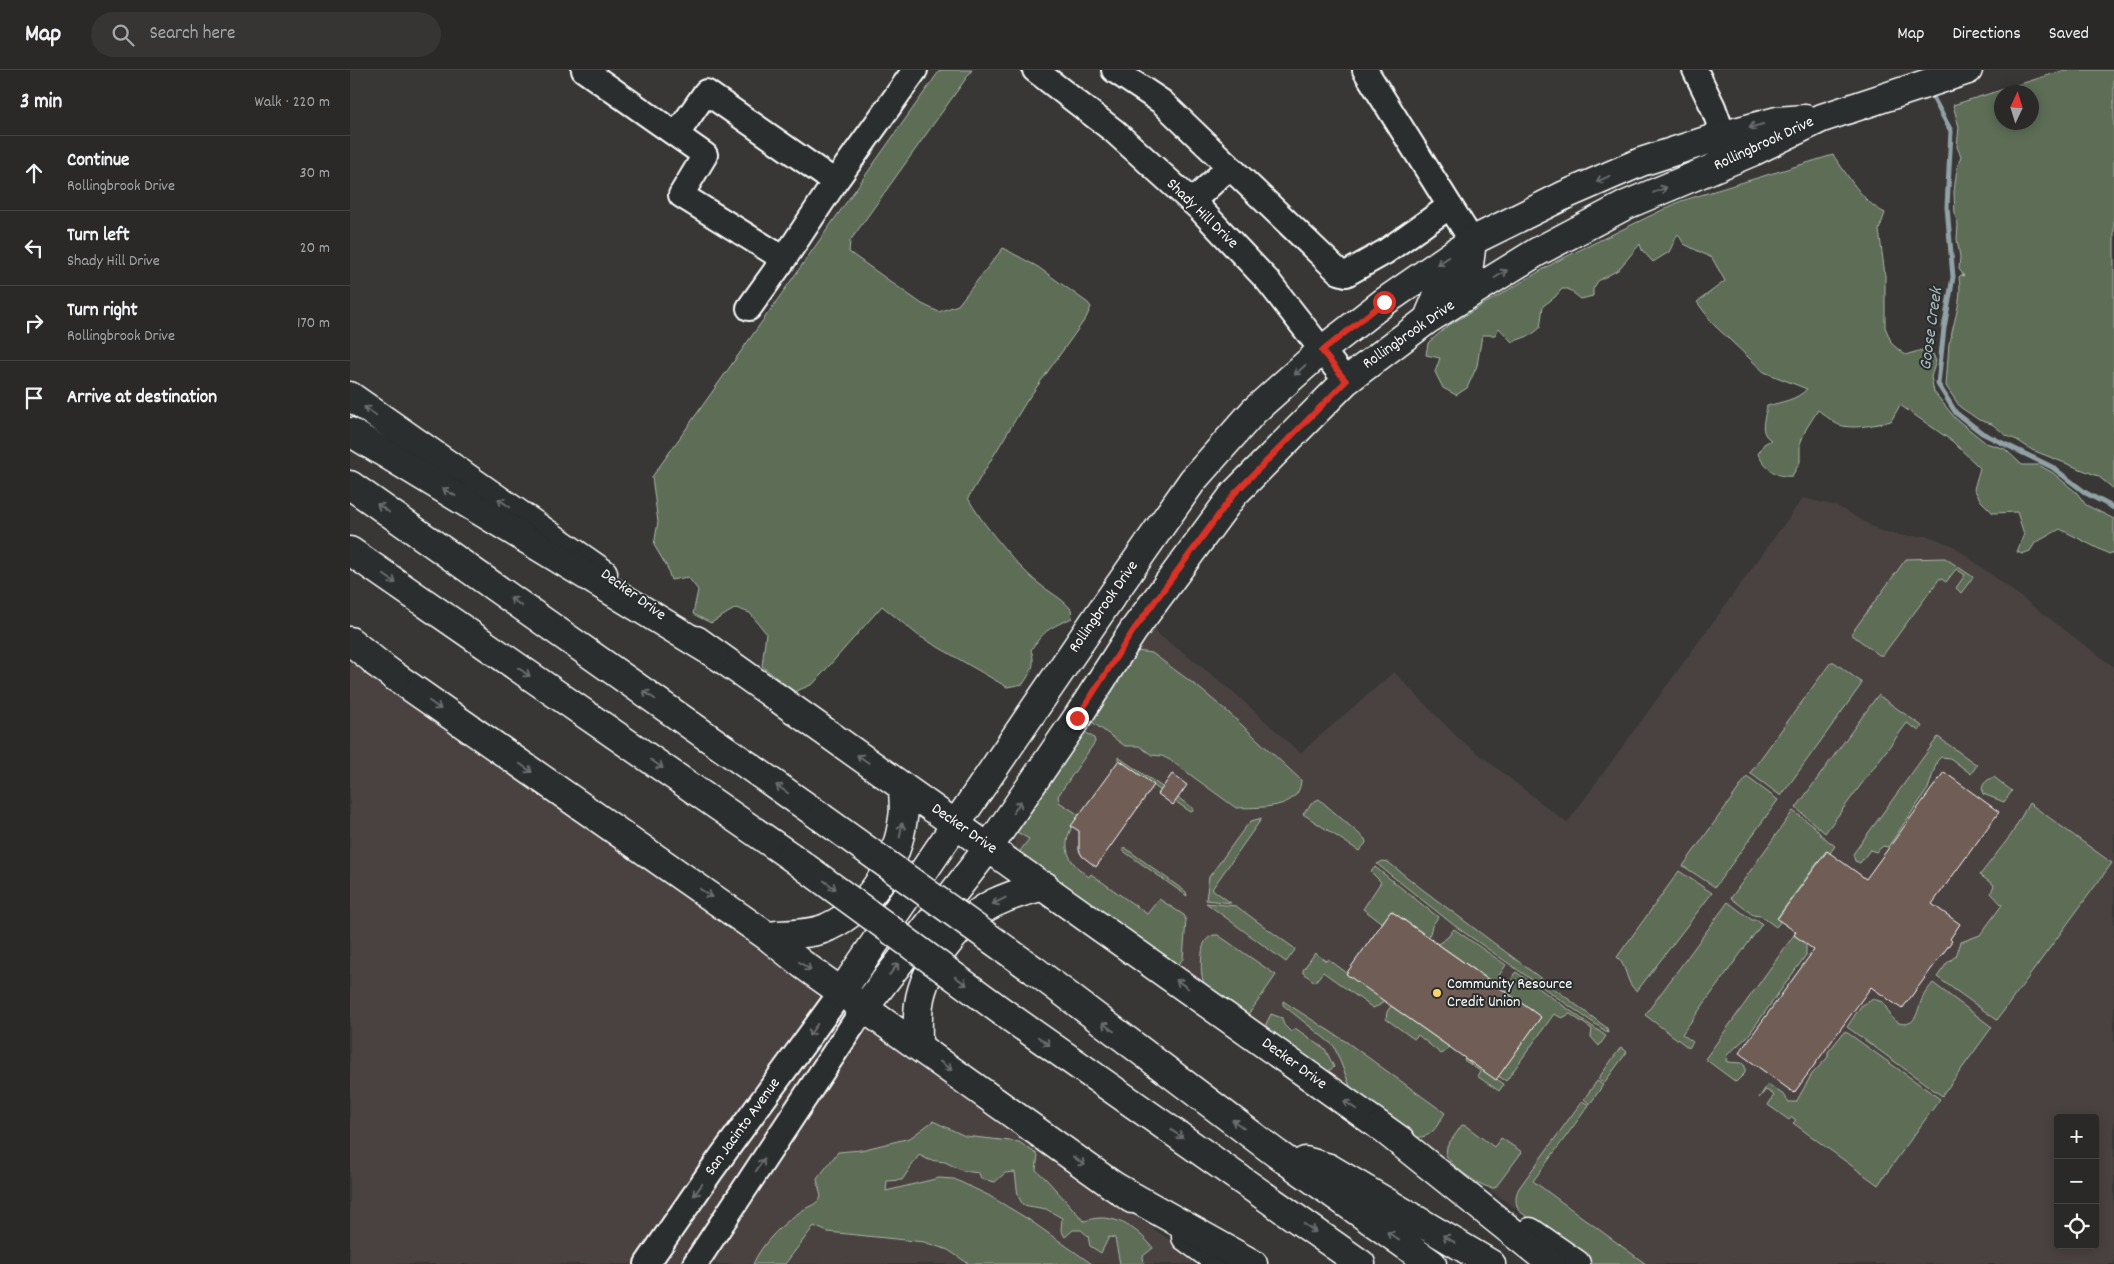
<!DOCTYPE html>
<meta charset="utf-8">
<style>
:root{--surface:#2a2928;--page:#363534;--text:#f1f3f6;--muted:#a5a6a8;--line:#464545}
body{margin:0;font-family:Dekko,sans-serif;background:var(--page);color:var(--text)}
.controls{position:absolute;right:15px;bottom:15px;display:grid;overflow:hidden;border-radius:5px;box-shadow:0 2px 12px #0003}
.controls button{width:45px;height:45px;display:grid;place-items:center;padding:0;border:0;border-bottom:1px solid var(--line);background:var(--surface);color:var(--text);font:25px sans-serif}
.compass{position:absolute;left:1644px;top:15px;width:45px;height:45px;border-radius:50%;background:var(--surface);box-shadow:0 2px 12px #0003;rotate:4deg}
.stop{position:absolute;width:15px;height:15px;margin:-11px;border:4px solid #d93025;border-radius:50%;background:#fff}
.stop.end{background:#d93025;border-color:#fff;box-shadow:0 1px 5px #0008}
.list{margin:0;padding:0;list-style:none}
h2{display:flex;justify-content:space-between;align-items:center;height:65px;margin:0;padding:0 20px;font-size:21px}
h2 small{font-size:16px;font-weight:400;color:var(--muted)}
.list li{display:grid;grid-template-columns:32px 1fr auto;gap:15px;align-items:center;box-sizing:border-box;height:75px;padding:0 20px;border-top:1px solid var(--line)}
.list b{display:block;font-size:19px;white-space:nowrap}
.list p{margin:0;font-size:16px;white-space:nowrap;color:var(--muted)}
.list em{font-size:16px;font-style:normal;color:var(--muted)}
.icon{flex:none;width:28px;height:28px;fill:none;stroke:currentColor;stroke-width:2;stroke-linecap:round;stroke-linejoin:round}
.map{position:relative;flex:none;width:1764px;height:1194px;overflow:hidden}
header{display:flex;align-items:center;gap:30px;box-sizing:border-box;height:70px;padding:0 25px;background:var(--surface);border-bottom:1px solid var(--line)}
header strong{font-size:24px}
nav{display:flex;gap:28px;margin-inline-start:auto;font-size:18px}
.search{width:350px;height:45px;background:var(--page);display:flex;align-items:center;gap:12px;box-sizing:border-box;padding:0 18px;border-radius:28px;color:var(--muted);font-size:19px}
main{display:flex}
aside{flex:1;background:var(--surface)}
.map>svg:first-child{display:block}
</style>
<header>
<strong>Map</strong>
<div class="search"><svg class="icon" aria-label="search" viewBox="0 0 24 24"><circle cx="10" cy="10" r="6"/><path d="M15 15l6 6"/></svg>Search here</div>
<nav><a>Map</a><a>Directions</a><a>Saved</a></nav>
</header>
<main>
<aside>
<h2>3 min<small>Walk · 220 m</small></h2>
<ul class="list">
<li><svg class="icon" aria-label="ahead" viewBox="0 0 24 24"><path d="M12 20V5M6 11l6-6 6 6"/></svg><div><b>Continue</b><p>Rollingbrook Drive</p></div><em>30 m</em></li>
<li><svg class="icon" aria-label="left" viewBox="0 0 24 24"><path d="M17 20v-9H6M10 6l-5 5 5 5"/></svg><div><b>Turn left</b><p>Shady Hill Drive</p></div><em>20 m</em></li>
<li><svg class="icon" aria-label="right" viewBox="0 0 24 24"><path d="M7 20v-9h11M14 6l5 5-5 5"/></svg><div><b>Turn right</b><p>Rollingbrook Drive</p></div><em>170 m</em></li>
<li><svg class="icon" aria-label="arrive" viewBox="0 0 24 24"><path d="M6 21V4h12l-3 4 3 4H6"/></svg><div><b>Arrive at destination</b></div></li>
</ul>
</aside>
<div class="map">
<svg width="1764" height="1194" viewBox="0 0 1764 1194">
<rect width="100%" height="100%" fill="#383736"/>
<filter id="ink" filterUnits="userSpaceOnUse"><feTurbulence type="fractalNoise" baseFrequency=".02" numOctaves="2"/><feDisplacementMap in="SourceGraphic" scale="10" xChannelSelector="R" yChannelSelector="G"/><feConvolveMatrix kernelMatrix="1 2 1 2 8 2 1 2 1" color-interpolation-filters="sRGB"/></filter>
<g filter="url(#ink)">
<path fill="#484240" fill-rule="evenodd" d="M1453,428L1487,436L1532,462L1554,466H1578L1602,475L1764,597V1194H1244L667,785L664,778L665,761L807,544L804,556L809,565L846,592L888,626L950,683L1044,602L1107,667L1217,753ZM1708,1048H1745V1175H1708Z
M0,589L146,691L659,1060L855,1194H0Z"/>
<path fill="#5d6d56" stroke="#aeb6aa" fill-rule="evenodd" d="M590,0H622L500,171L499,182L572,234L589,242L608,235L653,178L688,197L738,233L741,237L736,248L676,332L618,428C630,451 667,496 688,513C699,522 712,528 721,539L722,548C700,558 695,559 681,580C686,594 682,601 673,614L657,617L569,566L532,536L463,614L444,622L412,596L416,563L400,543L386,538L361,553L343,544L348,520L338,507L321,510L317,497L304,475L308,452L302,407Z
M1715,0H1764V419L1748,406L1682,380L1667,370L1657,366L1642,354L1629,350L1610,337L1596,316L1599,273C1602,269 1601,264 1603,258C1607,240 1612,227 1609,207L1611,205L1614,206L1609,199L1610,187L1607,169L1608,154L1605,145L1604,122L1607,98L1611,86L1607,77L1609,57L1603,35ZM1652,22H1682V52H1652Z
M1483,85C1498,105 1512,132 1535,143L1529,160L1535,205V257L1542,274L1555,285L1572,280L1583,284L1586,291L1581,307L1584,322L1605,348L1636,373L1655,379L1672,395H1689L1703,403L1727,423L1736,435L1764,449V482L1759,484L1710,459L1685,473L1680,481L1672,484L1667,482L1674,464L1667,442L1643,443L1631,431L1624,419L1630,398L1602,371L1550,335L1541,351C1525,355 1498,361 1485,353C1479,349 1474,344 1468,340L1456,359L1450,374V392L1442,406C1426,408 1414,397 1408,384L1414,374L1421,370C1408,362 1415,349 1417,336C1431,332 1447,330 1457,319L1414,302L1364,255L1347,232L1375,211L1362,188L1334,174L1328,164L1319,182L1303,192L1292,180L1290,174L1268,200L1248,211L1243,219V226L1231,229L1218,219H1212L1205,227L1193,236L1190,258L1181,265L1162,272L1149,258L1145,265H1132L1127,296L1117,318L1106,325L1093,318L1085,302L1090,288L1076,285L1078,273L1099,255L1207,191L1331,131Z
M1595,488L1623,507L1611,523L1606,518L1615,505L1606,499L1596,512L1590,508L1533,585H1529L1501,564L1556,489Z
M787,581L802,583L848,617L879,643L951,710C950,741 907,737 886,738L820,690L812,686L802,685L789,676H775L742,652L741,648L781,585Z
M1481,592H1484L1511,612V615L1431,726L1400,703Z
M1528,625L1572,656L1569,661L1557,653L1475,763L1446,738Z
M731,662H735L744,668L745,672L708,726L709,732L729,745C711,771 712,788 739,807L741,804L797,844L809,829L834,845L836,850L833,889L828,894H824L667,785L679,769L665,761Z
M1588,667L1627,695L1621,704L1600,688L1591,687L1587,691L1578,719L1538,777L1533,776L1526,782L1520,780L1510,793L1505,791L1503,784Z
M768,687L843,738V741L841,742L832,736L768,690Z
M1397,707L1428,730L1365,817L1333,796Z
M1644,707L1662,721L1654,732L1633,724C1630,715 1636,710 1644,707Z
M969,729L1015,769L1016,773L1009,781L953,744L963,732Z
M1679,733L1762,793L1647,950L1587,907L1597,893L1606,886L1611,872L1630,865L1652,835L1641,823L1644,815L1630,805L1661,765Z
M1443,741L1464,756L1471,765L1485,776L1480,783L1476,781L1427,848L1431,851L1426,857L1411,846L1403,845L1381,828Z
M912,748L862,819L881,833L856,830L859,807L894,759L901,751Z
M774,777L836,822L837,826L772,780Z
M1033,791L1038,792L1072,819L1257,958L1258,963L1105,856L1027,794Z
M1025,797L1088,847L1082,856L1079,867L1041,841L1032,853L1013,839L1031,812L1021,802Z
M1329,801L1362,823L1287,921C1275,914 1278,896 1267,887Z
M1378,832L1402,850H1408L1412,854L1332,964L1343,972L1339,978L1295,945Z
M856,833L886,836L944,878L945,880L936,892Z
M1104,859L1156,895L1144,913L1088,874L1098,867Z
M864,865H868L926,905L901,941L897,944L890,943C860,922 848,923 852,883C853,874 855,868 864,865Z
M1444,865L1456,873V885L1397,967L1377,985L1376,991L1378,992L1392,993L1395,996V1003L1386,1012L1355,989Z
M965,883L976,891L978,889L1034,930L1030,935L1023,938L973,902L965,912L953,903V900Z
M1166,902L1256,966L1249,976L1241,967L1242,959L1220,944L1212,948L1204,944L1156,1011L1148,1006L1191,947L1154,921Z
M1583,913L1642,957L1592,1026L1497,957L1511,936L1523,929L1533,932L1542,948L1549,953C1568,958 1567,938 1573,927C1575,922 1580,917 1583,913Z
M933,931L998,973L1095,1043C1086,1057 1082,1069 1064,1067L1002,1021L984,976L933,935Z
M1041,936L1099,977L1095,982L1091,984L1068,965L1064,969L1036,949L1037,942Z
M921,944L932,948L934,955L941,962L945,958L975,979L984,997L978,1001H973L916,959V954Z
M1495,961L1590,1029L1528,1115L1443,1053L1446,1050L1442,1047L1439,1050L1418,1035L1424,1025L1416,1020L1409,1028L1418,1014L1435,1026L1438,1032H1446L1462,1004L1478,987V982Z
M1271,977L1277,982L1254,1013L1248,1009Z
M1115,988L1154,1014L1149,1021L1127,1006L1130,1001L1114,990Z
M1247,1011L1253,1015L1240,1034L1234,1029Z
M1232,1031L1239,1035L1183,1111L1296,1194H1243L1169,1141C1165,1134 1165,1125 1169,1118Z
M583,1051L615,1066L669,1072L688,1085L686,1100L696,1109L734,1151C739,1150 744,1148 749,1148C771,1147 791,1162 803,1178L793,1186L794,1194H770L765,1168L759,1167L751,1183L740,1176L738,1166L731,1160H723L715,1167L711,1160L712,1148L696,1139L673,1135L668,1126L665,1102L655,1103L645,1112L631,1109L629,1103L613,1101L595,1092L579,1090L569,1085L552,1110L537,1111L536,1121L589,1108L604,1109L638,1125L678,1149L742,1194H619L598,1180L574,1172L478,1162L464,1156L435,1194H403C412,1173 434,1152 453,1140C461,1135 466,1135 471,1127L467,1109L488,1082L511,1080L560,1068Z
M1112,1055L1116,1056L1144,1077L1151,1068L1172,1082L1145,1118C1132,1119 1102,1097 1096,1085L1097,1076Z"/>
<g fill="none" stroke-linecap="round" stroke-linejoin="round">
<path stroke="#91a1a6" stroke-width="5" d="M1580,22L1601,61L1597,137L1603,207L1594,258L1588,314L1606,343L1632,363L1702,397L1736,423L1764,438"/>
</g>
<path fill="#6f5d57" stroke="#fff" d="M769,690L804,715L746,797L732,786L729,780V761L721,756Z
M1594,702L1649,742L1582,834L1610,854L1600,869L1602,871L1552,939L1521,917L1444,1023L1389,983L1464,880L1444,865L1446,862L1427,849L1477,781L1516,809Z
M822,704L837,715L823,735L808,724Z
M1041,841L1191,947L1146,1010L996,904Z"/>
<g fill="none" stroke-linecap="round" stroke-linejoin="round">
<g stroke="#fff" stroke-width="28">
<path id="minor" d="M234,0L355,85L331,125L434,189
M685,0L764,61L850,139L918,211L996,311
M764,0L812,32L989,202L996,204L1035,182L1100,136L1122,171
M1015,0L1100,136
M1345,0L1363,37L1380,84
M327,64L356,22L485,112
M842,132L879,97
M399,238L434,189L485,112L565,0
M297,1194L361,1101L492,921
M345,1194L514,938"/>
</g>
<g stroke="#fff" stroke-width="31">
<path id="major" d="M1079,246L1089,222L1119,195L1122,171
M0,326L253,503
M346,570L1051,1071
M26,593L417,866L452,894L782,1129
M417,866C434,864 463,865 478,857C521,837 547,794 553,748C555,738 553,727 553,717
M492,921L752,540L843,410L904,341L971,281L1034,232L1122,171L1215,125L1291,92L1374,65L1427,51L1455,49
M514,938L639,777L727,648L783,561L884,424L996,311L1077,250L1187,182L1276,135L1404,81L1472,48L1618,0
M568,976C568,962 567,948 569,934C574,896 611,850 644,833C661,825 677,820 695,816
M1180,1162L1226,1194
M836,1167L873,1194"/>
</g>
<g stroke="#fff" stroke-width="31">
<path id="highway" d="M0,362L365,584
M0,415L471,747
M0,481L440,786
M0,571L45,607
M684,900L927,1084L1082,1194
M654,943L1011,1194
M1031,1057L1202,1194
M955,1091L979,1098L1141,1194
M762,1115L903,1194"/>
</g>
<use href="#minor" stroke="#2a2d2e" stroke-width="24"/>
<use href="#major" stroke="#2a2d2e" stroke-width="28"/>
<use href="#highway" stroke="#2a2d2e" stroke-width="28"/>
<g stroke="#fff" stroke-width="31" stroke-linecap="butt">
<path id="highway-bridge" d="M471,747L684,900
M440,786L654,943"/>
</g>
<use href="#highway-bridge" stroke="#2a2d2e" stroke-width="28"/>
</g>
<defs><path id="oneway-shaft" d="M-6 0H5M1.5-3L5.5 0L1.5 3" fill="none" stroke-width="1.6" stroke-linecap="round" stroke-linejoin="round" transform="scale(1.25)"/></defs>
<g stroke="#6a6c6d">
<use href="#oneway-shaft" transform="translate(1406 56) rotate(165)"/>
<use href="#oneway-shaft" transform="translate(1253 109) rotate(156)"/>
<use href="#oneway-shaft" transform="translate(1310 120) rotate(-23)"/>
<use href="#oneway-shaft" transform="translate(1093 191) rotate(146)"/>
<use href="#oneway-shaft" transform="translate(1151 204) rotate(-32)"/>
<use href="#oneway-shaft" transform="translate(950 300) rotate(138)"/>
<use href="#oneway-shaft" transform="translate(20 341) rotate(-145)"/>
<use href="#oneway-shaft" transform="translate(99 422) rotate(-149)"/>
<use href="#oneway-shaft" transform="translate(154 433) rotate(-145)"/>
<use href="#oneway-shaft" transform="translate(33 438) rotate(-145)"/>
<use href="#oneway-shaft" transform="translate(40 509) rotate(35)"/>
<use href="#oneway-shaft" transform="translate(166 532) rotate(-145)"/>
<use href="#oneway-shaft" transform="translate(174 602) rotate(35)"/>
<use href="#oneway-shaft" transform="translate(299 625) rotate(-145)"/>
<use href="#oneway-shaft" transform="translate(85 635) rotate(35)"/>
<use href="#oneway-shaft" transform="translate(513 689) rotate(-145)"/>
<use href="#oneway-shaft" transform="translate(307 694) rotate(35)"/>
<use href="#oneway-shaft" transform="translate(176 698) rotate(35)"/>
<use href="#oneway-shaft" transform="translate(432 719) rotate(-145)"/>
<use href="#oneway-shaft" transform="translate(667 737) rotate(-56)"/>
<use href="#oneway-shaft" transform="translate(551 760) rotate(-80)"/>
<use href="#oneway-shaft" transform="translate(480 815) rotate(36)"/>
<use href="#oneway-shaft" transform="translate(356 823) rotate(35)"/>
<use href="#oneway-shaft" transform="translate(649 831) rotate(154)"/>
<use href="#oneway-shaft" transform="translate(455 896) rotate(35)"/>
<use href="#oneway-shaft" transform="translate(544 899) rotate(-52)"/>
<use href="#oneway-shaft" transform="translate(611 911) rotate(36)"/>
<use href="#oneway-shaft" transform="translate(832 914) rotate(-144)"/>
<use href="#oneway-shaft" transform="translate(758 957) rotate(-143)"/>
<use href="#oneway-shaft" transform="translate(463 960) rotate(126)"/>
<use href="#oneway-shaft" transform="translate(694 971) rotate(35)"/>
<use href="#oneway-shaft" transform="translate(596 996) rotate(36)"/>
<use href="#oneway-shaft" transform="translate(1000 1035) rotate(-145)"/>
<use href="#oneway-shaft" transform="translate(888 1054) rotate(-143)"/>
<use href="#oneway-shaft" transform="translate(827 1064) rotate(35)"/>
<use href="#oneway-shaft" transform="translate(729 1091) rotate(36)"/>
<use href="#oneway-shaft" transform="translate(410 1095) rotate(-57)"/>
<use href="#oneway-shaft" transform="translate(348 1120) rotate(125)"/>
<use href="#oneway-shaft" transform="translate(960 1158) rotate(35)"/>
<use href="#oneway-shaft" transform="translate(1043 1166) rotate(-144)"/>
<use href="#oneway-shaft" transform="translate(1099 1169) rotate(-149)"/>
</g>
</g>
<g fill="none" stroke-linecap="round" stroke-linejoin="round" filter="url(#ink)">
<path stroke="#d93025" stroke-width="6" d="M727,648L783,561L884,424L996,311L972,281L1034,232"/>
</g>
<circle fill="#ffd166" stroke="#2a2d2e" stroke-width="2" cx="1087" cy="923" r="5"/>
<g text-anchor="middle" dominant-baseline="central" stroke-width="4" stroke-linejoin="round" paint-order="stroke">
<g font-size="16" fill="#fff" stroke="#2a2d2e">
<text transform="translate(1414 74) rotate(-25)">Rollingbrook Drive</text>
<text transform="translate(852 144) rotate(44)">Shady Hill Drive</text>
<text transform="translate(1059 265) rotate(-35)">Rollingbrook Drive</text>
<text transform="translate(283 525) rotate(36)">Decker Drive</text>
<text transform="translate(754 537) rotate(-55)">Rollingbrook Drive</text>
<text transform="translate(614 759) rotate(35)">Decker Drive</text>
<text transform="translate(944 994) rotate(36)">Decker Drive</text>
<text transform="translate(393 1057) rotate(-54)">San Jacinto Avenue</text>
</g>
<g font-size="16" fill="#fff" stroke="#2a2d2e" text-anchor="start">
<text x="1097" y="914">Community Resource<tspan x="1097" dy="18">Credit Union</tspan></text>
</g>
<g font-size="18" font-style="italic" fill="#acb9bc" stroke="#2a2d2e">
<text transform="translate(1582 259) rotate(-82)">Goose Creek</text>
</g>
</g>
</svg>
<div class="controls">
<button>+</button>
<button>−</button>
<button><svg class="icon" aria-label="locate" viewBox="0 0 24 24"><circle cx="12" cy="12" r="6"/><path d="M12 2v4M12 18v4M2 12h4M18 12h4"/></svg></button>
</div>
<svg class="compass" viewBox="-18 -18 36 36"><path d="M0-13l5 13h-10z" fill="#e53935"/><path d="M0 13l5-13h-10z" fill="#a5a6a8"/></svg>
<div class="stop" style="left:1034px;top:232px"></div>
<div class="stop end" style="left:727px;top:648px"></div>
</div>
</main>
